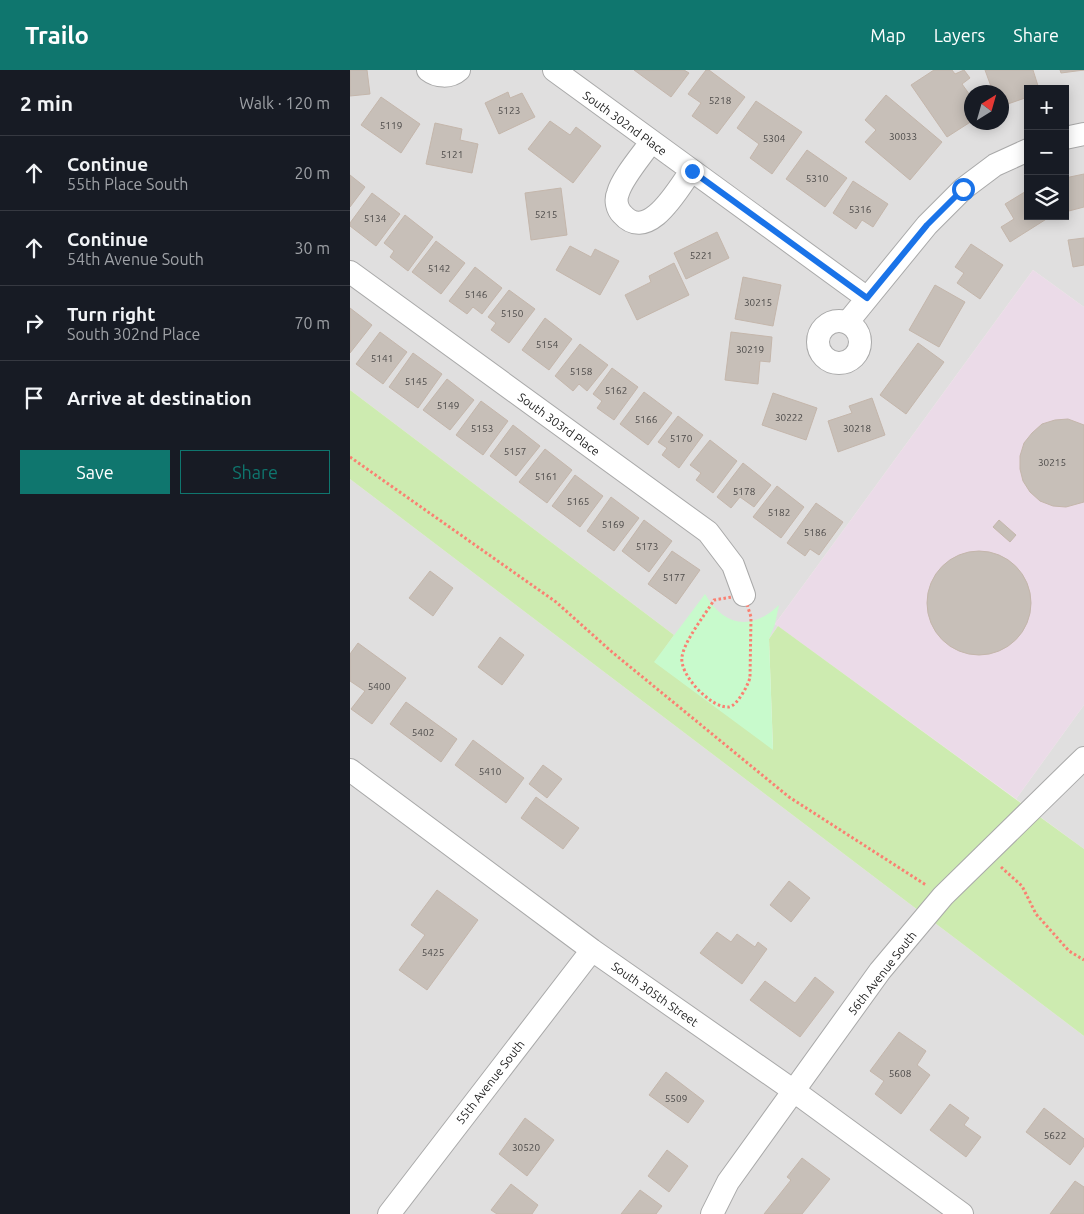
<!DOCTYPE html>
<meta charset="utf-8">
<style>
:root{--surface:#171b24;--page:#20242c;--text:#f1f3f6;--muted:#9ea1a6;--line:#363941;--accent:#0f766e}
body{margin:0;font-family:Ubuntu,sans-serif;background:var(--page);color:var(--text)}
.controls{position:absolute;right:15px;top:15px;display:grid;overflow:hidden;border-radius:0px;box-shadow:0 2px 12px #0003}
.controls button{width:45px;height:45px;display:grid;place-items:center;padding:0;border:0;border-bottom:1px solid var(--line);background:var(--surface);color:var(--text);font:25px sans-serif}
.compass{position:absolute;left:614px;top:15px;width:45px;height:45px;border-radius:50%;background:var(--surface);box-shadow:0 2px 12px #0003;rotate:37deg}
.stop{position:absolute;width:15px;height:15px;margin:-11px;border:4px solid #1a73e8;border-radius:50%;background:#fff}
.stop.end{background:#1a73e8;border-color:#fff;box-shadow:0 1px 5px #0008}
.list{margin:0;padding:0;list-style:none}
h2{display:flex;justify-content:space-between;align-items:center;height:65px;margin:0;padding:0 20px;font-size:21px}
h2 small{font-size:16px;font-weight:400;color:var(--muted)}
.list li{display:grid;grid-template-columns:32px 1fr auto;gap:15px;align-items:center;box-sizing:border-box;height:75px;padding:0 20px;border-top:1px solid var(--line)}
.list b{display:block;font-size:19px;white-space:nowrap}
.list p{margin:0;font-size:16px;white-space:nowrap;color:var(--muted)}
.list em{font-size:16px;font-style:normal;color:var(--muted)}
.actions{display:flex;gap:10px;padding:15px 20px}
.actions a{flex:1;padding:11px 0;border:1px solid var(--accent);border-radius:0px;text-align:center;font-size:18px;color:var(--accent)}
.actions .main{background:var(--accent);color:#fff}
.icon{flex:none;width:28px;height:28px;fill:none;stroke:currentColor;stroke-width:2;stroke-linecap:round;stroke-linejoin:round}
.map{position:relative;flex:none;width:734px;height:1144px;overflow:hidden}
header{display:flex;align-items:center;gap:30px;box-sizing:border-box;height:70px;padding:0 25px;background:var(--accent);color:#fff}
header strong{font-size:24px}
nav{display:flex;gap:28px;margin-inline-start:auto;font-size:18px}
main{display:flex}
aside{flex:1;background:var(--surface)}
.map>svg:first-child{display:block}
</style>
<header>
<strong>Trailo</strong>
<nav><a>Map</a><a>Layers</a><a>Share</a></nav>
</header>
<main>
<aside>
<h2>2 min<small>Walk · 120 m</small></h2>
<ul class="list">
<li><svg class="icon" aria-label="ahead" viewBox="0 0 24 24"><path d="M12 20V5M6 11l6-6 6 6"/></svg><div><b>Continue</b><p>55th Place South</p></div><em>20 m</em></li>
<li><svg class="icon" aria-label="ahead" viewBox="0 0 24 24"><path d="M12 20V5M6 11l6-6 6 6"/></svg><div><b>Continue</b><p>54th Avenue South</p></div><em>30 m</em></li>
<li><svg class="icon" aria-label="right" viewBox="0 0 24 24"><path d="M7 20v-9h11M14 6l5 5-5 5"/></svg><div><b>Turn right</b><p>South 302nd Place</p></div><em>70 m</em></li>
<li><svg class="icon" aria-label="arrive" viewBox="0 0 24 24"><path d="M6 21V4h12l-3 4 3 4H6"/></svg><div><b>Arrive at destination</b></div></li>
</ul>
<div class="actions"><a class="main">Save</a><a>Share</a></div>
</aside>
<div class="map">
<svg width="734" height="1144" viewBox="0 0 734 1144">
<rect width="100%" height="100%" fill="#f2efe9"/>
<path fill="#e0dfdf" fill-rule="evenodd" d="M0,0H734V237L683,200L425,554L428,556L419,569L304,592L324,565L0,320ZM678,19H715V146H678ZM622,22H652V52H622Z
M0,409L734,966V1144H0Z
M734,635V779L666,729Z"/>
<path fill="#ebdbe8" d="M683,200L734,237V635L666,729L425,554Z"/>
<path fill="#cdebb0" d="M0,320L324,565L305,592L423,679L419,569L428,556L734,779V966L0,409Z"/>
<path fill="#c8facc" d="M355,524C374,557 402,561 429,535L425,554L419,569L423,680L304,592Z"/>
<path fill="#c7bfb8" stroke="#c4b6ab" d="M0,0H17L20,24L0,26Z
M284,0H334L339,3L321,27Z
M356,0H359L395,27L367,64L342,46L351,33L338,24Z
M584,0H602L605,4L614,0L620,8L612,14L622,28V51L597,67L561,15Z
M635,0H683L689,19H678V27L652,36V22H643Z
M710,0H734L711,3Z
M158,22L160,28L172,23L185,47L149,64L135,33Z
M536,25L592,72L560,110L515,72L526,60L515,50Z
M31,27L70,54L51,83L11,55Z
M406,31L452,62L422,104L400,88L409,74L387,58Z
M200,51L220,65L226,57L251,76L223,113L178,79Z
M85,53L112,59L110,70L128,74L122,103L76,94Z
M457,80L497,108L475,137L436,109Z
M734,104V137L715,142V108Z
M0,105L15,117L0,137Z
M503,111L538,134L523,157L512,150L506,159L483,143Z
M211,118L217,165L181,170L175,123Z
M678,120V146H697L698,148L660,172L651,157L664,149L655,134Z
M22,123L50,144L26,176L0,156V153Z
M55,145L83,167L58,201L40,187L44,181L34,173Z
M367,162L379,188L336,209L324,183Z
M734,168V195L723,197L718,170Z
M86,171L115,193L91,224L62,202Z
M621,174L653,195L630,229L607,213L614,203L605,197Z
M220,176L241,187L245,179L269,191L250,225L206,200Z
M324,193L339,225L287,250L275,225L301,212L299,206Z
M125,197L152,218L132,244L123,237L117,244L99,231Z
M393,207L431,215L423,256L385,249Z
M585,215L615,232L589,277L559,260Z
M159,220L185,239L159,273L141,260L146,253L138,247Z
M0,238L22,255L0,283Z
M195,248L222,269L199,300L172,280Z
M30,262L57,282L33,314L6,294Z
M381,262L422,267L420,292L410,291L408,314L375,310Z
M568,273L594,292L556,344L530,325Z
M230,274L258,295L237,321L229,314L223,321L205,306Z
M63,283L92,304L68,338L39,317Z
M262,298L288,317L264,350L247,338L252,331L243,324Z
M97,309L124,330L100,360L73,340Z
M294,322L322,343L298,375L270,354Z
M423,323L467,338L456,370L412,355Z
M522,328L535,365L488,382L478,351L502,343L499,336Z
M131,331L158,351L133,385L106,365Z
M328,346L353,365L329,398L312,385L317,378L308,372Z
M718,349L734,355V432L716,437L703,436L690,431L680,422L673,411L670,399V386L674,373L682,363L692,354L705,350Z
M163,355L190,376L166,406L140,386Z
M360,370L387,391L363,423L346,410L351,403L340,395Z
M195,379L222,400L197,433L169,412Z
M393,393L421,415L404,437L390,427L381,438L367,427Z
M225,405L253,426L230,457L202,436Z
M427,416L454,437L431,468L403,447Z
M261,427L289,448L264,481L237,461Z
M466,433L493,452L469,485L460,479L455,486L437,473Z
M294,450L322,471L299,502L272,481Z
M649,450L666,465L660,472L643,457Z
M322,481L350,500L326,534L298,514Z
M577 533a52 52 0 1 1 104 0a52 52 0 1 1-104 0Z
M80,501L103,518L83,546L59,528Z
M150,567L174,585L152,615L128,597Z
M8,573L56,608L22,654L1,639L15,621L0,611V584Z
M56,632L107,669L91,692L40,654Z
M123,670L174,708L156,733L105,695Z
M193,695L212,709L197,728L179,714Z
M186,727L229,758L213,779L171,748Z
M439,811L460,828L441,852L420,835Z
M87,820L128,850L77,920L49,900L75,865L61,855Z
M367,862L381,872L387,864L405,877L408,872L417,879L392,914L350,883Z
M465,907L484,922L450,967L400,930L415,911L445,933Z
M549,962L576,981L567,995L580,1005L551,1044L525,1024L534,1011L520,1001Z
M316,1002L354,1031L338,1053L299,1025Z
M600,1034L619,1048L614,1055L631,1067L616,1087L580,1060Z
M694,1038L734,1069V1076L720,1095L676,1062Z
M175,1048L204,1070L177,1106L149,1084Z
M317,1080L338,1096L319,1122L298,1106Z
M452,1088L480,1109L452,1144H414L441,1110L437,1107Z
M725,1111L734,1117V1144H700Z
M161,1114L188,1135L182,1144H147L141,1140Z
M290,1120L312,1136L306,1144H271Z"/>
<g fill="none" stroke-linecap="round" stroke-linejoin="round">
<g stroke="#a9a9a9" stroke-width="24">
<path id="street" d="M78,0C87,7 100,8 109,0
M204,0L517,228
M715,68L734,64
M301,72C292,85 272,108 268,123C265,130 267,139 272,144C298,174 328,119 341,101
M0,202L358,462L383,495L394,525
M468 272a21 21 0 1 1 42 0a21 21 0 1 1-42 0Z
M497,253L577,155L613,119L645,95L678,80
M0,700L242,880L444,1021L612,1144
M39,1144L242,880
M362,1144L378,1112L530,901L593,826L734,688"/>
</g>
<path stroke="#fa8072" stroke-width="3" stroke-dasharray="2.5 2.5" stroke-linecap="butt" d="M0,387L206,532L262,582L439,727L576,815
M394,525L401,547L400,607C399,614 387,636 379,637C362,639 329,605 332,587C334,571 355,545 364,530Z
M651,797L672,816L686,844L703,863L719,881L734,890"/>
<use href="#street" stroke="#fff" stroke-width="22"/>
</g>
<g fill="none" stroke-linecap="round" stroke-linejoin="round">
<path stroke="#1a73e8" stroke-width="6" d="M342,101L517,228L577,155L613,119"/>
</g>
<g text-anchor="middle" dominant-baseline="central" stroke-width="5" stroke-linejoin="round" paint-order="stroke">
<g font-size="10" fill="#4b4948">
<text x="370" y="30">5218</text>
<text x="159" y="40">5123</text>
<text x="41" y="55">5119</text>
<text x="553" y="66">30033</text>
<text x="424" y="68">5304</text>
<text x="102" y="84">5121</text>
<text x="467" y="108">5310</text>
<text x="510" y="139">5316</text>
<text x="196" y="144">5215</text>
<text x="25" y="148">5134</text>
<text x="351" y="185">5221</text>
<text x="89" y="198">5142</text>
<text x="126" y="224">5146</text>
<text x="408" y="232">30215</text>
<text x="162" y="243">5150</text>
<text x="197" y="274">5154</text>
<text x="400" y="279">30219</text>
<text x="32" y="288">5141</text>
<text x="231" y="301">5158</text>
<text x="66" y="311">5145</text>
<text x="266" y="320">5162</text>
<text x="98" y="335">5149</text>
<text x="439" y="347">30222</text>
<text x="296" y="349">5166</text>
<text x="132" y="358">5153</text>
<text x="507" y="358">30218</text>
<text x="331" y="368">5170</text>
<text x="165" y="381">5157</text>
<text x="702" y="392">30215</text>
<text x="196" y="406">5161</text>
<text x="394" y="421">5178</text>
<text x="228" y="431">5165</text>
<text x="429" y="442">5182</text>
<text x="263" y="454">5169</text>
<text x="465" y="462">5186</text>
<text x="297" y="476">5173</text>
<text x="324" y="507">5177</text>
<text x="29" y="616">5400</text>
<text x="73" y="662">5402</text>
<text x="140" y="701">5410</text>
<text x="83" y="882">5425</text>
<text x="550" y="1003">5608</text>
<text x="326" y="1028">5509</text>
<text x="705" y="1065">5622</text>
<text x="176" y="1077">30520</text>
</g>
<g font-size="12" fill="#222" stroke="#fff">
<text transform="translate(275 53) rotate(36)">South 302nd Place</text>
<text transform="translate(209 354) rotate(36)">South 303rd Place</text>
<text transform="translate(532 903) rotate(-52)">56th Avenue South</text>
<text transform="translate(305 924) rotate(35)">South 305th Street</text>
<text transform="translate(140 1012) rotate(-52)">55th Avenue South</text>
</g>
</g>
</svg>
<div class="controls">
<button>+</button>
<button>−</button>
<button><svg class="icon" aria-label="layers" viewBox="0 0 24 24"><path d="M12 4l9 5-9 5-9-5zM3 14l9 5 9-5"/></svg></button>
</div>
<svg class="compass" viewBox="-18 -18 36 36"><path d="M0-13l5 13h-10z" fill="#e53935"/><path d="M0 13l5-13h-10z" fill="#9ea1a6"/></svg>
<div class="stop" style="left:613px;top:119px"></div>
<div class="stop end" style="left:342px;top:101px"></div>
</div>
</main>
